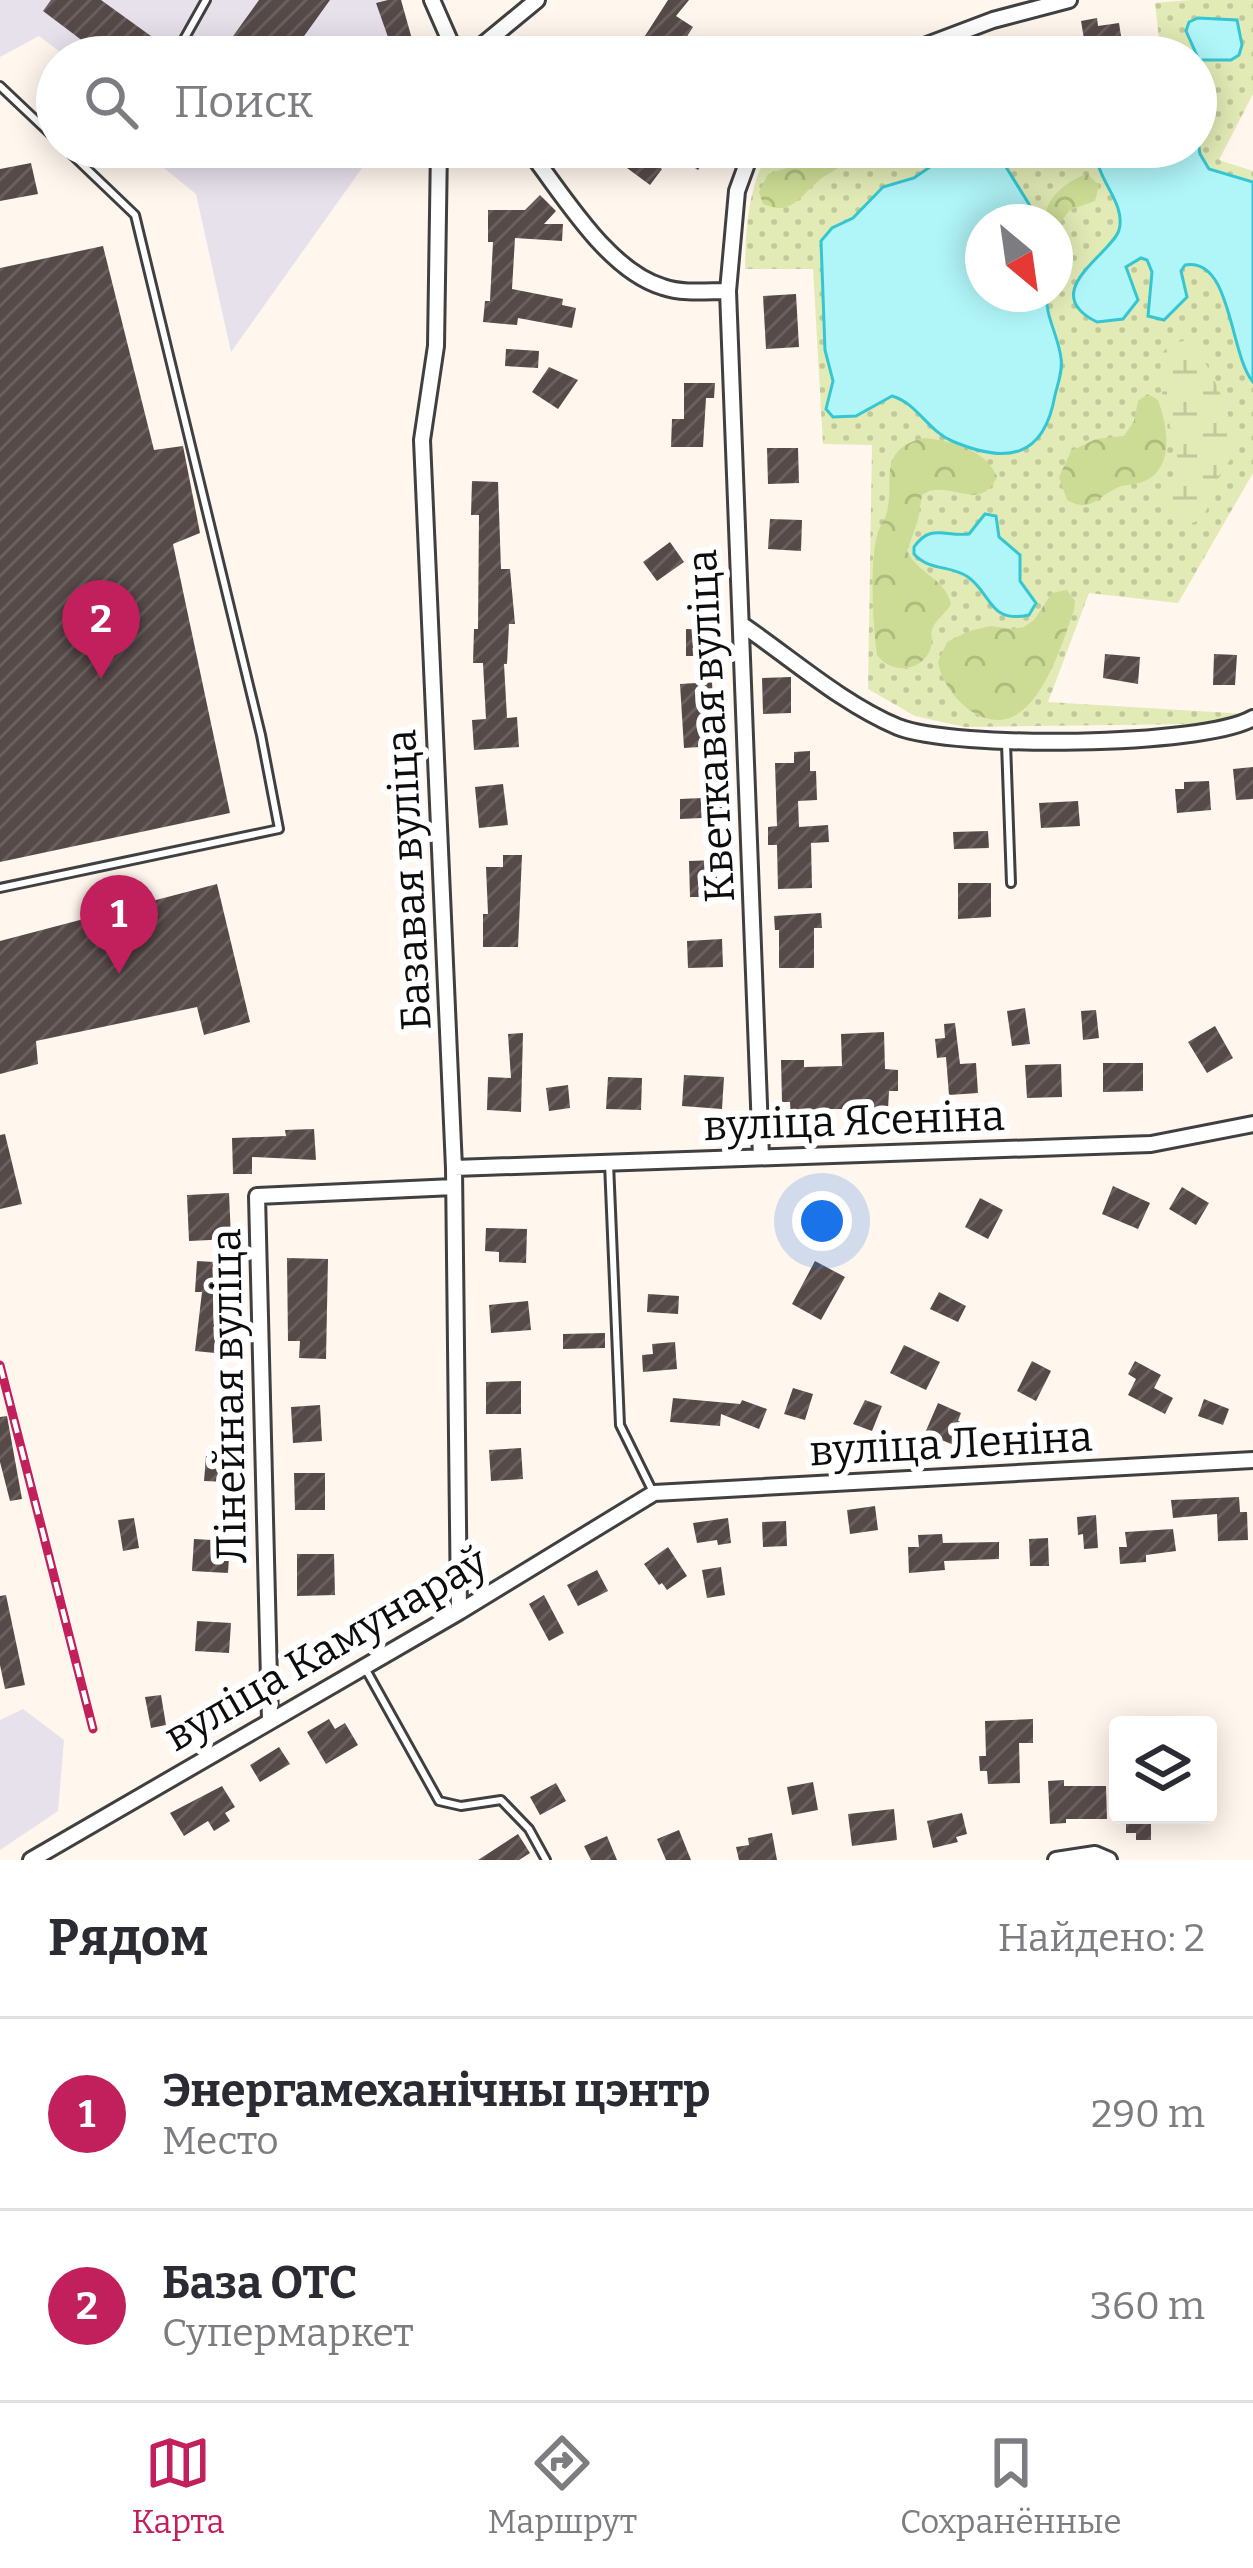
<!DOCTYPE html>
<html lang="ru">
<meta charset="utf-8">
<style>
:root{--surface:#fff;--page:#f7f7f7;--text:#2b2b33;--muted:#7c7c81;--line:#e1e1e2;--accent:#c2205c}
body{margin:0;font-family:Bitter,serif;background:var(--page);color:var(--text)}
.controls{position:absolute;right:36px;bottom:36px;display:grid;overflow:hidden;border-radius:12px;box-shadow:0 6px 30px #0003}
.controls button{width:108px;height:108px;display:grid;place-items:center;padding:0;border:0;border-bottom:3px solid var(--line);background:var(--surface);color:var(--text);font:60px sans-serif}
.compass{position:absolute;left:965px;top:204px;width:108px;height:108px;border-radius:50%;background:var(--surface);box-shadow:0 6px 30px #0003;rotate:151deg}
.you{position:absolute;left:822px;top:1221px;width:42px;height:42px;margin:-30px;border:9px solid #fff;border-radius:50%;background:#1a73e8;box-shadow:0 0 0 18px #1a73e833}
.badge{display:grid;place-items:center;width:78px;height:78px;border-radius:50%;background:var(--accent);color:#fff;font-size:39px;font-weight:700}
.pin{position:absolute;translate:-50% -99px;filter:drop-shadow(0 3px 6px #0008)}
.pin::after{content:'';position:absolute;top:63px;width:42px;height:36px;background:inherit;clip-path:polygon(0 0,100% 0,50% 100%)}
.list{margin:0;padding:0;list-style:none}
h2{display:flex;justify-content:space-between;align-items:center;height:156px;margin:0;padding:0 48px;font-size:51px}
h2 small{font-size:39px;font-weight:400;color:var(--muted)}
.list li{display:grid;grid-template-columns:78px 1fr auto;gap:36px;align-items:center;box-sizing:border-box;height:192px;padding:0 48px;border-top:3px solid var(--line)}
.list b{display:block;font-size:45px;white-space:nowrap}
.list p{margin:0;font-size:39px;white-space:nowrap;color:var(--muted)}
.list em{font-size:39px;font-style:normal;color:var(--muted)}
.icon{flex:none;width:66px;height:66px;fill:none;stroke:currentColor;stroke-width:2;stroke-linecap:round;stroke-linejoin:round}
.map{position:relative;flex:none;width:1253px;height:1860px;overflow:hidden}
.search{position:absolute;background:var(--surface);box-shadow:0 6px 30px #0003;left:36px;right:36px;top:36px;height:132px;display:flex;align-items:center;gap:30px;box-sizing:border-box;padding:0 42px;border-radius:66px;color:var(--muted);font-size:45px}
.sheet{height:540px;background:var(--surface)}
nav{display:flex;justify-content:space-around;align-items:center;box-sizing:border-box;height:168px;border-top:3px solid var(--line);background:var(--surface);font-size:33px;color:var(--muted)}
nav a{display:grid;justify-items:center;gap:6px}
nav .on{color:var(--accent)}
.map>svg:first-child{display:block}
</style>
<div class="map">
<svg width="1253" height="1860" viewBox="0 0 1253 1860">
<defs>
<pattern id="grass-dots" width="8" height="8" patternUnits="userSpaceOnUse" patternTransform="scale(3)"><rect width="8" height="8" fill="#e2ebb6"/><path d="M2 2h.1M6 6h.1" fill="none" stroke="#c1c89b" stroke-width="1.8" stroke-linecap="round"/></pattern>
<pattern id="forest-crowns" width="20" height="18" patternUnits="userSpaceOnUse" patternTransform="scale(3)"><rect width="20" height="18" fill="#ccdc94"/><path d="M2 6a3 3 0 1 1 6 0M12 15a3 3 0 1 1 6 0" fill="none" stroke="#aebc7e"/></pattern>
<pattern id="wetland-marsh" width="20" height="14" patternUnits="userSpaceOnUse" patternTransform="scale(3)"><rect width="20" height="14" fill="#e2ebb6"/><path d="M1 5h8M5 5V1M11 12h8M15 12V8" fill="none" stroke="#c1c89b"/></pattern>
<pattern id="building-hatch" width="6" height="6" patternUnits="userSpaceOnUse" patternTransform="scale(3)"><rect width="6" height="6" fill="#564a49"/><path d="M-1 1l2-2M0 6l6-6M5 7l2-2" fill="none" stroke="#69605f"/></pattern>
</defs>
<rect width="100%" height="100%" fill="#fff6ed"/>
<path fill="#e7e1ec" d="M0,0H401L417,57H67L39,36L0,57Z
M138,147H377L231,352L196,194Z
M23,1709L64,1740L58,1811L0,1850V1720Z"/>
<path fill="url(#grass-dots)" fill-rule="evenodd" d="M1189,0H1253V94L1219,160L1253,171V473L1178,603L1089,593L1048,702L1247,714L1195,724L965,727L915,716L868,689L872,445L823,444L813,269H745C746,225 748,186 771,147H1027L1034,160L1063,147H1196V57H1161L1155,3ZM983,222H1055V294H983Z"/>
<path fill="url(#forest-crowns)" d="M837,147L843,152V164C834,172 824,175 816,183C798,199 790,216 763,204L759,192L768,174L799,164L818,147Z
M1087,174L1099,185L1095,201L1070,210L1059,224L1048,222C1039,202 1068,180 1087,174Z
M1148,394L1158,400C1167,424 1175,465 1147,480C1138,485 1128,484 1119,487C1097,496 1091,514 1067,500L1059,477L1071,451L1096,439L1124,436L1134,421L1138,401Z
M923,438C950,440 987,450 997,477C979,515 948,477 922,495L918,520L907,551C918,574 945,578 951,604C946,613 937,619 933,627C929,638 934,636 931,647C924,672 891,675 877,655C873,626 869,560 878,532C880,526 884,521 886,515C897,484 874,451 923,438Z
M1067,590L1075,601L1074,610C1060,649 1031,754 968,709C953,697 941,680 938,662L947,642L969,631L991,626L1012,629L1024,627L1034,620L1052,593Z"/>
<path fill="url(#wetland-marsh)" d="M1186,340C1205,349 1233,419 1235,441C1236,456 1227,463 1220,475C1207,503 1208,539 1165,516L1159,502L1177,472L1178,460L1160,384L1161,356L1167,346Z"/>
<path fill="#b0f5f8" stroke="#34c6d2" stroke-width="3" d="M1198,18L1237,20L1242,45L1239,55L1231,60H1199L1186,31L1189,22Z
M1196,128L1200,154L1209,169L1253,182V382C1229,353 1232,257 1185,265L1181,271L1187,297L1164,320L1148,316L1152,272L1147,260L1141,258L1126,267L1138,300L1123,319L1097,322C1036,292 1112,254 1119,230C1127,201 1092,177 1097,147H1196Z
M959,147H984L998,154L1040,222H983V294H1046C1046,318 1058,335 1061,358C1063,370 1058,383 1055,395C1044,459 1006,464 952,441C927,430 917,403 892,396L856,416L833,417L826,409L833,381L825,350L821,241L832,228L853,218L883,187L914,178Z
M985,514L996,516L999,537L1020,555V581L1036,603L1029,615C989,624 992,594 968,577C951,565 929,571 914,554V547C931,523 945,537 969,534Z"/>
<path fill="url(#building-hatch)" d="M51,0H101L162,44L153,57H104L43,11Z
M259,0H330L289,57H218Z
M388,0H401L417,57H395L376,3Z
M668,0H689L676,16L693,27L674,57L643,39Z
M1097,18L1098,26L1119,23L1124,55L1087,57L1081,21Z
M663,147H714L698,170Z
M639,152L662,169L650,185L627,168Z
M31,163L38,194L0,201V169Z
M540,195L556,211L544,224H563L562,241L515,238L512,289L563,299L562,305L576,308L572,328L518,318L517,325L483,322L485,301H490L493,242H488V210H525Z
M103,246L154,450L183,446L184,451L200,533L173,544L230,813L0,862V268Z
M796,294L799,347L766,349L763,296Z
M506,349L539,351L538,368L505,366Z
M549,367L578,380L558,409L532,392Z
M684,383H715L714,398H706L703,447H671L672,419H684Z
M767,448H798L799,483L768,484Z
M472,481L498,482L501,569H510L515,624H509L507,664H504L507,718L517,717L519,747L474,750L472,720L486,719L483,663H473L474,629H478L479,515H471Z
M770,519L802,520L801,551L768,549Z
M670,542L684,562L657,581L643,562Z
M686,629L717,630V656H686Z
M1105,654L1140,657L1138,684L1103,678Z
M1214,654L1237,655L1235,685H1213Z
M791,677V713L763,714L762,678Z
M712,682L715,746L684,748L680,684Z
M810,751V771H816L817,800L798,801L799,827L828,825L829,842L811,843L812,888L778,889L777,845H768V827L777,826L775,763H794V752Z
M1253,767V799L1236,800L1233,769Z
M1209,781L1211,810L1177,813L1175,789H1184V782Z
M503,784L508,825L479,828L475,787Z
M724,797V817L680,819V799Z
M1078,801L1080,826L1041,828L1039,803Z
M988,831L989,848L954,849L953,832Z
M503,855H522L518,947H483V914H488L486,867H503Z
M717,860V889H707V897H690L689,861Z
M958,883H991V917L958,919Z
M217,884L250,1022L204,1035L197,1007L36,1041L38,1064L0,1074V941Z
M821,913L822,928H814V968H779V930H775L774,916Z
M722,939L723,967L688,968L687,941Z
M1025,1008L1030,1044L1012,1046L1007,1011Z
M1096,1010L1099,1038L1083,1040L1081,1011Z
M955,1023L960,1064L976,1063L978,1093L949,1095L946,1057L937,1058L935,1039L945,1038L944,1024Z
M1215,1026L1233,1058L1207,1073L1188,1042Z
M884,1032L885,1069L898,1070V1091H889L888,1109H828L829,1115L817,1116L818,1129L802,1130L801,1117L791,1118L790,1102H782L781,1060H804V1067L842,1066L841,1034Z
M523,1033L521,1112L487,1110L488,1077L511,1078L508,1034Z
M1103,1063H1143V1091L1103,1092Z
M1061,1064L1062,1097L1027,1098L1025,1065Z
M684,1075L724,1077L722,1109L682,1106Z
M608,1077L642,1078L641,1110L606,1109Z
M568,1085L570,1108L549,1111L546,1088Z
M314,1129L316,1160L252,1157V1174H233L232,1138L286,1136L285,1130Z
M5,1134L22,1204L0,1209V1135Z
M1113,1186L1150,1203L1138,1229L1102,1214Z
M1182,1187L1209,1203L1196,1225L1169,1209Z
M229,1193L231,1239L189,1241L187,1195Z
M980,1198L1003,1210L988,1239L965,1227Z
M486,1228L527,1229L526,1263L499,1262V1252L485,1251Z
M287,1258L328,1259L326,1359L299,1358L300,1341H288Z
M197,1261L231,1263L225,1354L195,1351L202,1292H195Z
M815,1261L845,1277L821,1320L792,1304Z
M939,1292L966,1306L958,1322L930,1309Z
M648,1294L679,1296L678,1314L647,1312Z
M528,1301L531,1330L491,1333L489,1305Z
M605,1333V1348L563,1349V1334Z
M675,1342L677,1369L643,1372L642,1355L653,1354L652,1344Z
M904,1345L940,1362L926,1390L890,1373Z
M1032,1361L1051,1371L1036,1401L1017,1391Z
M1135,1361L1161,1375L1154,1388L1173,1398L1165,1414L1128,1395L1136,1379L1128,1374Z
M521,1381V1414H486V1382Z
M793,1388L813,1394L805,1420L784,1414Z
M673,1398L740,1404L742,1400L767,1409L759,1429L721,1414L720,1426L670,1422Z
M1204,1399L1229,1409L1223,1425L1198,1416Z
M865,1400L882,1406L872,1431L853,1424Z
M938,1403L961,1413L958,1421L966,1424L956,1446L925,1433Z
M320,1405L322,1441L293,1443L291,1407Z
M7,1416L22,1499L10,1501L0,1462V1417Z
M521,1448L523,1479L491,1481L489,1450Z
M206,1456L231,1458L229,1482L204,1481Z
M294,1473H325V1510H295Z
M1239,1497L1240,1512H1247L1248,1540L1218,1541L1217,1514L1173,1518L1171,1500Z
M875,1506L878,1530L850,1534L847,1510Z
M1096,1515L1098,1548L1084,1549L1083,1534L1078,1535L1077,1517Z
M134,1518L139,1548L123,1551L118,1520Z
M728,1518L731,1543L718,1545L717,1540L697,1543L693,1523Z
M786,1521L787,1546L763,1547L762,1522Z
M1173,1529L1176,1551L1146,1555V1562L1120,1564L1119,1547H1127L1125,1532Z
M942,1534L943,1543L999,1542V1559L944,1561L945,1570L909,1573L908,1547H919L918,1535Z
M1048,1538L1049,1566H1030L1029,1539Z
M194,1539L230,1541L228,1573L192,1571Z
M668,1547L687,1576L667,1590L662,1583L659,1585L644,1564Z
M297,1554H334L335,1595L297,1596Z
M721,1567L725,1595L707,1598L702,1570Z
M597,1570L608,1591L578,1606L567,1585Z
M6,1595L25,1685L5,1689L0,1665V1596Z
M544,1595L564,1633L549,1641L529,1604Z
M197,1621L231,1623L229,1653L195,1651Z
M161,1695L166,1725L151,1728L145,1697Z
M329,1719L335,1729L345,1723L358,1745L326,1764L307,1732Z
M1033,1719V1743H1019L1020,1783L988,1784L987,1771H980L979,1756H986L985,1721Z
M279,1747L290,1764L260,1782L250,1765Z
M1064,1780V1786H1106L1107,1819H1066V1823L1050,1824L1048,1781Z
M813,1782L818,1810L792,1815L787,1787Z
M556,1783L566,1801L540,1815L530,1797Z
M222,1786L235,1807L225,1813L230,1821L214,1831L208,1821L184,1836L170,1813Z
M894,1809L897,1840L852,1846L848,1814Z
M962,1813L967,1834L956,1837L958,1842L933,1848L927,1821Z
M1126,1815H1151V1840H1136V1833H1126Z
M679,1830L691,1860H666L657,1839Z
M772,1833L777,1860H739L736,1847L749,1845L748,1838Z
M518,1834L530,1853L519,1860H478Z
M607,1836L617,1860H591L584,1846Z"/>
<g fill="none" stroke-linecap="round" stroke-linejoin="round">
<g stroke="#404040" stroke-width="12">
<path id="lane" d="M174,57L206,0
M0,86L57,140
M1006,743L1011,883
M0,888L279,829L261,735L135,215L64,147
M609,1163L620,1425L652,1490
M365,1668L439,1801L461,1806L501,1800L529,1829L546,1860"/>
</g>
<g stroke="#404040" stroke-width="20">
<path id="street" d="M432,0L457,57
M468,57L537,0
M895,57L993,20L1069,0
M439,147L436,346L422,440L454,1168L459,1612
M526,147C562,192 606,270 663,287C683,294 707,291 728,291
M753,147L737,191L728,291L761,1157
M744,626C792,659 843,704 898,727C954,749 1202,747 1253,718
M454,1168L1151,1144L1253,1124
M270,1720L257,1196L454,1187
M31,1860L459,1612L654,1493L1253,1460
M1056,1860L1095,1854L1109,1860"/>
</g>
<use href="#lane" stroke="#fff" stroke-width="6"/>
<use href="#street" stroke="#fff" stroke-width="14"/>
<g stroke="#c2205c" stroke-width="9">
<path id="rail" d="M0,1365L93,1729"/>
</g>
<use href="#rail" stroke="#fff" stroke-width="4.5" stroke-dasharray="14" stroke-linecap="butt"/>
</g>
<g text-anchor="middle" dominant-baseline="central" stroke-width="12" stroke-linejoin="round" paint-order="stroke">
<g font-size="42" fill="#0d0d0d" stroke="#fff">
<text transform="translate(711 726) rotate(-93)">Кветкавая вуліца</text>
<text transform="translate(409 880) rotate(-93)">Базавая вуліца</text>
<text transform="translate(854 1121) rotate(-2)">вуліца Ясеніна</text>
<text transform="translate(229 1396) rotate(-91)">Лінейная вуліца</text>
<text transform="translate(951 1444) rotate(-3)">вуліца Леніна</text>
<text transform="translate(326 1649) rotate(-30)">вуліца Камунараў</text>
</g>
</g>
</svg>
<div class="controls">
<button><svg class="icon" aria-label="layers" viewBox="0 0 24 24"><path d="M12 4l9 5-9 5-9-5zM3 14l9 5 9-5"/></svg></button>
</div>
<svg class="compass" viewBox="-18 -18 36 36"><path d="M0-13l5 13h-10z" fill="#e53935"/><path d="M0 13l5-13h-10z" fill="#7c7c81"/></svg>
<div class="you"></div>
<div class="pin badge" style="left:119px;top:974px">1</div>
<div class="pin badge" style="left:101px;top:679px">2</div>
<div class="search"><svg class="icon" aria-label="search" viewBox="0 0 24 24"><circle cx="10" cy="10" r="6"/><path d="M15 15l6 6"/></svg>Поиск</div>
</div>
<section class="sheet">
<h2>Рядом<small>Найдено: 2</small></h2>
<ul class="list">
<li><span class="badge">1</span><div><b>Энергамеханічны цэнтр</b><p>Место</p></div><em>290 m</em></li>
<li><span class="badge">2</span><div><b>База ОТС</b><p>Супермаркет</p></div><em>360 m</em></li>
</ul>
</section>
<nav>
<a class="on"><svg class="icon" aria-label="map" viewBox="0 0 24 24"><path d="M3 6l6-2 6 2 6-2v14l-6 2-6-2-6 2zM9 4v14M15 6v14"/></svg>Карта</a>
<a><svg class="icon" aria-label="directions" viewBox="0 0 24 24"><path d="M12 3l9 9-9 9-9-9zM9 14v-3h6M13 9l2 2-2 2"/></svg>Маршрут</a>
<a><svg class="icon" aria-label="saved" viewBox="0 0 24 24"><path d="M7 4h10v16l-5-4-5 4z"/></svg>Сохранённые</a>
</nav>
